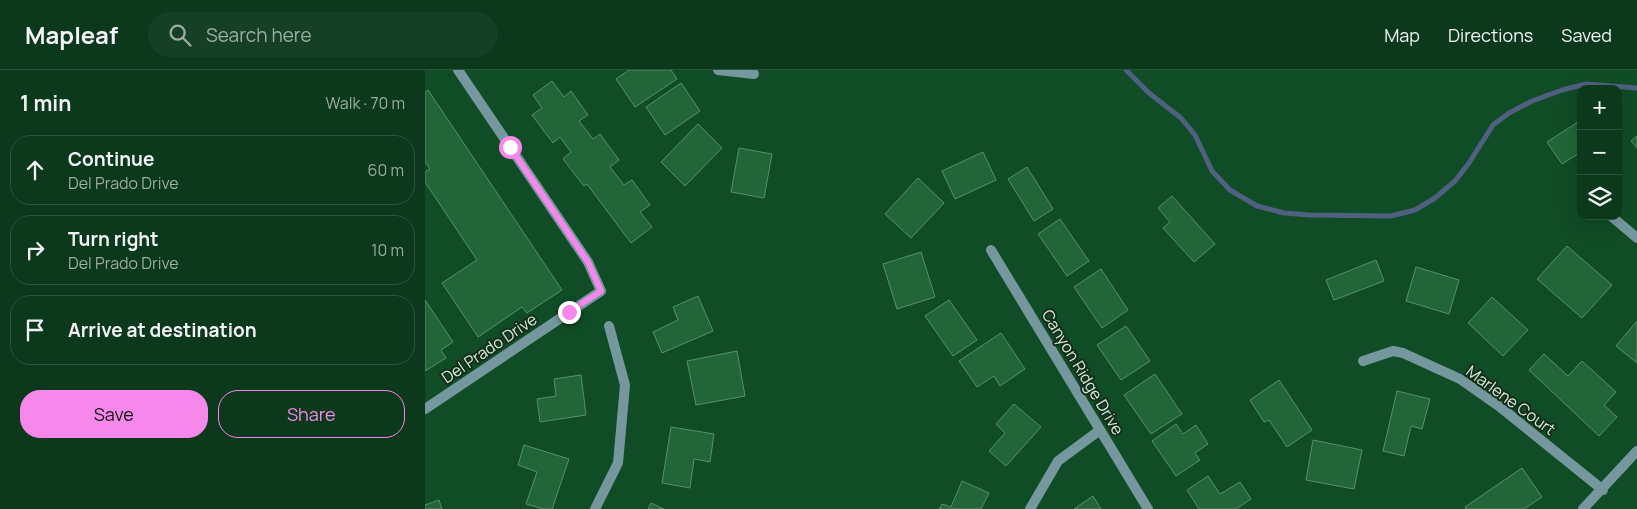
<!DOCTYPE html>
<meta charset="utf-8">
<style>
:root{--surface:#0c391c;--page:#154025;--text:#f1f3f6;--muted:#9aaca3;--line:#2c533b;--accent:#f788eb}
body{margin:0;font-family:Manrope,sans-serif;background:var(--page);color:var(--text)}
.controls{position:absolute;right:15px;top:15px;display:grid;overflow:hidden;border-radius:10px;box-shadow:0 5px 20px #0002}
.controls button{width:45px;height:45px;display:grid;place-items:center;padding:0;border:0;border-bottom:1px solid var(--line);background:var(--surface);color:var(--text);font:25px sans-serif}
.stop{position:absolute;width:15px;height:15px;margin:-11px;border:4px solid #f788eb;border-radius:50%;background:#fff}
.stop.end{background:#f788eb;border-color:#fff;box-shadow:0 1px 5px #0008}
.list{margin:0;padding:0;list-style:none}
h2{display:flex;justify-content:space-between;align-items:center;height:65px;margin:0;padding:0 20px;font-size:21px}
h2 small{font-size:16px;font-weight:400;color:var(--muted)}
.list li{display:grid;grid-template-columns:32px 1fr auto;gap:15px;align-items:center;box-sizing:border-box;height:70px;margin:0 10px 10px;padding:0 10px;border:1px solid var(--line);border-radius:20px}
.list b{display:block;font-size:19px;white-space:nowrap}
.list p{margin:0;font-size:16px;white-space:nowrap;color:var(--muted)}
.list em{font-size:16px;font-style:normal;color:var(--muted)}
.actions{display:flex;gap:10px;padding:15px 20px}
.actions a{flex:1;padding:11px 0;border:1px solid var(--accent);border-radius:20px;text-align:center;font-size:18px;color:var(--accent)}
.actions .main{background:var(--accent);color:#111}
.icon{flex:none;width:28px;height:28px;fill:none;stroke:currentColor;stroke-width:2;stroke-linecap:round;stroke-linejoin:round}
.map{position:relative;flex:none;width:1212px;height:439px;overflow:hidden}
header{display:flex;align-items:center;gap:30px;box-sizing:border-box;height:70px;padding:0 25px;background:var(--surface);border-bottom:1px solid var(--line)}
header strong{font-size:24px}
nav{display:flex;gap:28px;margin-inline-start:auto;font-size:18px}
.search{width:350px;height:45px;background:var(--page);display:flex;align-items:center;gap:12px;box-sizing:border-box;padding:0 18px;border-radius:28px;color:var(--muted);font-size:19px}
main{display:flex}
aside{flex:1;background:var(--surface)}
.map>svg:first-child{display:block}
</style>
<header>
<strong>Mapleaf</strong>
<div class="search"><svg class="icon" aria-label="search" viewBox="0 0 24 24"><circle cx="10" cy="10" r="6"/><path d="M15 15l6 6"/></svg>Search here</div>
<nav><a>Map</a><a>Directions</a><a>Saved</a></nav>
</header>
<main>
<aside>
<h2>1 min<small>Walk · 70 m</small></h2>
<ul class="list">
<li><svg class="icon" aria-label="ahead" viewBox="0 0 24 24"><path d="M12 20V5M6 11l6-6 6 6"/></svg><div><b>Continue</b><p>Del Prado Drive</p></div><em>60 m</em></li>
<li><svg class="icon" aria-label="right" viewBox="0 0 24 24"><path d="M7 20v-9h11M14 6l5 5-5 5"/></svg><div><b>Turn right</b><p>Del Prado Drive</p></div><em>10 m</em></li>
<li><svg class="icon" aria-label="arrive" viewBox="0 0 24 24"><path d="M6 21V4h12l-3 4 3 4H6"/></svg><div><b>Arrive at destination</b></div></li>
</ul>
<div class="actions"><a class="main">Save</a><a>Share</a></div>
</aside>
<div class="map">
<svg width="1212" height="439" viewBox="0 0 1212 439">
<rect width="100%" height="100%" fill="#104c26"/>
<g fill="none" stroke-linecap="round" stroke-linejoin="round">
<path stroke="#506080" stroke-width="5" d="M701,0L724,23L756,48L770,65L787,101L805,120L832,136L859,143L885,145L966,146L990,140L1010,128L1030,111L1044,93L1068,55L1084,43L1107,31L1137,20L1161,14L1212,18"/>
</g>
<path fill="#216538" stroke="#589166" d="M204,0H246L252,9L210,37L191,9Z
M127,11L139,27L146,21L163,45L154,51L168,69L175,64L194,90L185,97L199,115L207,110L225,135L215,142L227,157L206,173L162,114L159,116L138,89L146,82L135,67L128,73L107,45L117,38L108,25Z
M256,13L275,41L240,65L221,37Z
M3,20L137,220L102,243L97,237L53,267L17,213L52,190L0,112V102L5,99L0,92V22Z
M1156,50V82L1137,94L1122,72Z
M273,54L297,78L260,116L236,92Z
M1212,66V78L1206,71Z
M314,78L347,84L339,128L306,122Z
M558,82L571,110L530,129L517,101Z
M602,97L628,139L609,151L583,109Z
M493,108L519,133L486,168L460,144Z
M747,126L790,174L769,192L738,158L745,152L733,138Z
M635,149L664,191L642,206L613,164Z
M1142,176L1187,215L1157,248L1112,209Z
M496,182L510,227L472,239L458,194Z
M951,190L959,211L909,230L901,210Z
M991,197L1034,210L1024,244L981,231Z
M676,199L703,240L677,258L649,217Z
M273,226L288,261L237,283L228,262L253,250L248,237Z
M1067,227L1103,260L1078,286L1043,253Z
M0,230L28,272L16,280L21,288L0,301Z
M524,230L552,270L528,286L500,246Z
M1212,251V293L1191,276Z
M701,256L725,291L696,310L672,275Z
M576,263L600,299L575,316L569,306L552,317L534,291Z
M312,281L320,326L271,335L262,291Z
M1119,284L1143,306L1157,291L1191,322L1179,335L1192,347L1174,366L1104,300Z
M730,304L757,344L726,364L699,325Z
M156,305L161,345L115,352L112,329L131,326L129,309Z
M854,310L887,360L862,377L844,350L839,352L825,330Z
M972,321L1005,329L997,359L986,356L979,386L958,381Z
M589,334L616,357L581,396L564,381L580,363L571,354Z
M751,354L758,364L771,355L783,374L770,383L775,390L751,406L727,371Z
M246,357L289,364L285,392L269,389L265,418L237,413Z
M888,370L937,380L929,419L881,410Z
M99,375L144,389L127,439H119L101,434L112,402L93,395Z
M1097,398L1117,427L1099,439H1041L1040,437Z
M783,406L795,424L815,412L826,429L811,439H774L762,420Z
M537,411L564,423L556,439H514L517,434L526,437Z
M668,426L676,439H649Z
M14,430L17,439H0V435Z
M226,433L239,439H223Z"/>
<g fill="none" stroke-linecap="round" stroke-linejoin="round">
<path stroke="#75989f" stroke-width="10" d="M293,0L329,4
M1186,146L1212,168
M566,180L723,439
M938,291L968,281L978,283L1035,309L1075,337L1178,420
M0,339L176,221L163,192L33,0
M170,439L193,393L200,315L184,256
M605,439L633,391L675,360"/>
<path stroke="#75989f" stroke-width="10" d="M1158,439L1212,381"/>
</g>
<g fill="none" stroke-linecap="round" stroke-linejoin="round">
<path stroke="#f788eb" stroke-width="6" d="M85,77L163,192L176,221L144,242"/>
</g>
<g text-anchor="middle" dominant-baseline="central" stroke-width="4" stroke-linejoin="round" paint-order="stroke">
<g font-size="16" fill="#d1eed7" stroke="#152c1b">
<text transform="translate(64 278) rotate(-34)">Del Prado Drive</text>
<text transform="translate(658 302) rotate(59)">Canyon Ridge Drive</text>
<text transform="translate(1086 330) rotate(36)">Marlene Court</text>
</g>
</g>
</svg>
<div class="controls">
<button>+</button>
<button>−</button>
<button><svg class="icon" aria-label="layers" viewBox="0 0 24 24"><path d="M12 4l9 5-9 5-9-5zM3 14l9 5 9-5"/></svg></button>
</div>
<div class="stop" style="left:85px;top:77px"></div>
<div class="stop end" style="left:144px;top:242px"></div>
</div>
</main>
